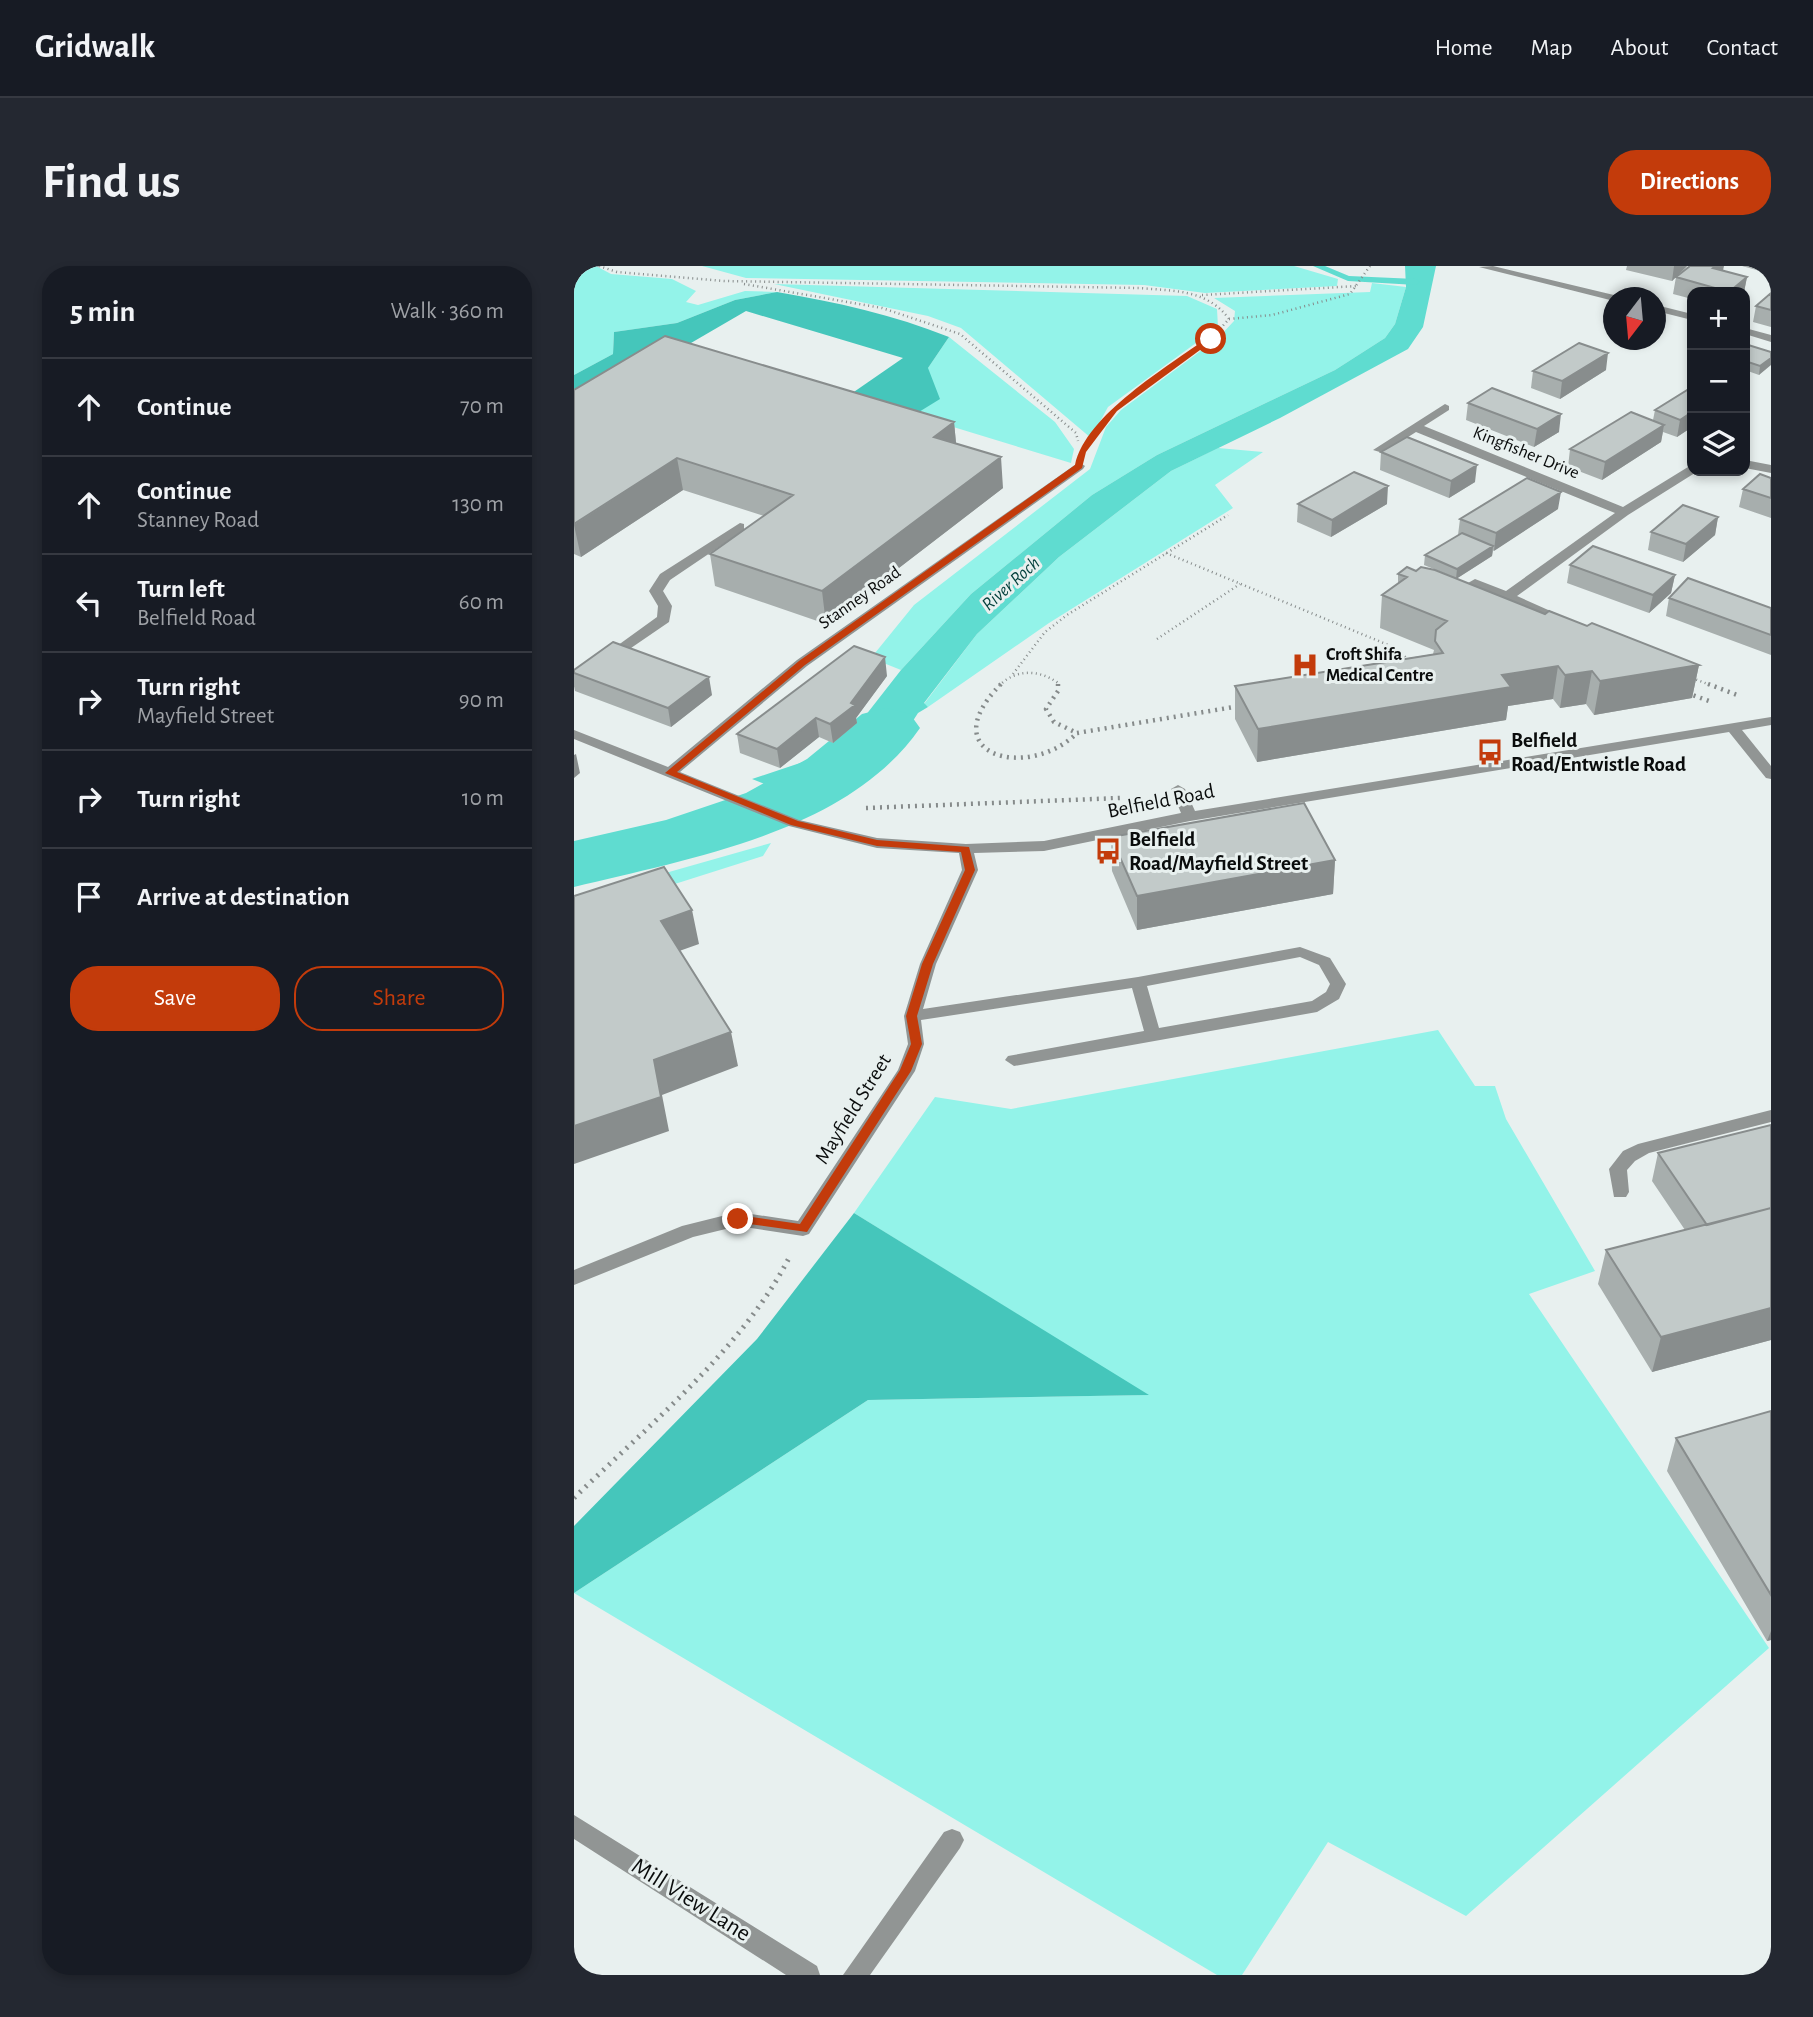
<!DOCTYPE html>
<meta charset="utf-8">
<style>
:root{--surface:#171b24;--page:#242831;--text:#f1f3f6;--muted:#9ea1a6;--line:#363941;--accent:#c33b0b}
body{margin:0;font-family:"Alegreya Sans",sans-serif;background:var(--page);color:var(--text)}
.controls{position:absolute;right:21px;top:21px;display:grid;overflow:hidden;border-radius:14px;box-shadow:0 4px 10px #0003}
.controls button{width:63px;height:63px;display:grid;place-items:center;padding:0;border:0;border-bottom:2px solid var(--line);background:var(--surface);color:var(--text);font:35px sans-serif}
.compass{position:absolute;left:1029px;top:21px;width:63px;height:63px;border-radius:50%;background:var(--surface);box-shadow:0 4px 10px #0003;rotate:196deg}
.stop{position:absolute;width:21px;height:21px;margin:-16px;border:5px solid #c33b0b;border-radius:50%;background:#fff}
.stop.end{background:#c33b0b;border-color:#fff;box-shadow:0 2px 7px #0008}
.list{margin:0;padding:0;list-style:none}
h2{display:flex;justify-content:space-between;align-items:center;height:91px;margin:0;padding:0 28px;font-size:30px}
h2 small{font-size:23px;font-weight:400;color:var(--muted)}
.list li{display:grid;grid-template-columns:46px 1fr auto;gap:21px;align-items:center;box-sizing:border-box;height:98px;padding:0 28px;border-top:2px solid var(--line)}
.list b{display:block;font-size:26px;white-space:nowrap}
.list p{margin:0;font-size:23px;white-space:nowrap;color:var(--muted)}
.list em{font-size:23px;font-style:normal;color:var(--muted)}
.actions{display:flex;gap:14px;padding:21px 28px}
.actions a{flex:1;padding:16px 0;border:2px solid var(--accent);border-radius:28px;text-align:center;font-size:24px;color:var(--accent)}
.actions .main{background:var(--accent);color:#fff}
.icon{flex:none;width:38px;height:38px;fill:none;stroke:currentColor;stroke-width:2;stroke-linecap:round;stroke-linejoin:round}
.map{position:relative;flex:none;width:1197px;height:1709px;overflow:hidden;border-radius:28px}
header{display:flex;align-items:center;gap:42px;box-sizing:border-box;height:98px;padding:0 35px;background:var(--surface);border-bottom:2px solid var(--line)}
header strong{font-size:33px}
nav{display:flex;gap:38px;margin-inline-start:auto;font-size:24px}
.intro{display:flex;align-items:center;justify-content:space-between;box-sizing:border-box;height:168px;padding:0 42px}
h1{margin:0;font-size:49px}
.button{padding:18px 32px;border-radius:28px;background:var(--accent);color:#fff;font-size:24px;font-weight:700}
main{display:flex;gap:42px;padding:0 42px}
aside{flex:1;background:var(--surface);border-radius:28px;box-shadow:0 4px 10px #0003}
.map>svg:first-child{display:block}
</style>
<header>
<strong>Gridwalk</strong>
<nav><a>Home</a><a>Map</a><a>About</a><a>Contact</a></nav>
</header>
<div class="intro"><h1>Find us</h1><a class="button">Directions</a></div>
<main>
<aside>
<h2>5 min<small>Walk · 360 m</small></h2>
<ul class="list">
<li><svg class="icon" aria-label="ahead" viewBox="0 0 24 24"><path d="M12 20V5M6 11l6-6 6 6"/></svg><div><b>Continue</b></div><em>70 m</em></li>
<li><svg class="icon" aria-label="ahead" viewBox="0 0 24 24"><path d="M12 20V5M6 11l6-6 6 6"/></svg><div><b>Continue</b><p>Stanney Road</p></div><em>130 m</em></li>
<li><svg class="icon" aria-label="left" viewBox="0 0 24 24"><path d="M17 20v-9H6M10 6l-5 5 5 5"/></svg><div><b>Turn left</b><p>Belfield Road</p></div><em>60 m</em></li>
<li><svg class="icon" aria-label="right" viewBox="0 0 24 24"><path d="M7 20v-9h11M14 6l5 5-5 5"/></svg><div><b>Turn right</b><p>Mayfield Street</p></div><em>90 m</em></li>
<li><svg class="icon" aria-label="right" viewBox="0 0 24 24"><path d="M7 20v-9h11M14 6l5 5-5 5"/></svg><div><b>Turn right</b></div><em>10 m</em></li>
<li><svg class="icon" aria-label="arrive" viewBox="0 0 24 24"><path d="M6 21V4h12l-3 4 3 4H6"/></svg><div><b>Arrive at destination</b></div></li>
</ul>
<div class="actions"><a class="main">Save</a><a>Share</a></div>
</aside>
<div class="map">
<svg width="1197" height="1709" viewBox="0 0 1197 1709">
<rect width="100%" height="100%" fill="#e8f0ef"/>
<path fill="#93f3e9" d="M0,0H22L37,8L98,13L122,25L112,36L124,39L171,25L203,26L161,34L103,57L40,66L39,88L0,109Z
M128,0H720L764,13L763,20L631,27L570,19L172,12Z
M798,17L832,21L821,58L811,72L761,104L583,189L518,229L397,328L327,404L297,392L340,339L516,203L532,161L547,144L644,72L660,55L661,45L640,32L796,26Z
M200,18L613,30L643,43L644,61L534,141L517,172L387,62L354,50Z
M375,71L481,156L500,183L497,197L340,149L354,102Z
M644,182L689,186L641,219L659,242L475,357L354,441L350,438L403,368L485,291L597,205Z
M197,577L189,590L0,650V633Z
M864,764L901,820H921L932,853L1021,1005L955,1028L1195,1382L892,1650L754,1576L668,1709H643L0,1327L294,1134L573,1129L280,947L361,831L437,843Z"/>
<path fill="#45c6bb" d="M203,26C262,36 320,49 375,71L354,102L366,133L340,149L274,130L329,92L172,45L0,145V109L39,88L40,66L103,57L161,34Z
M280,947L575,1129L294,1134L0,1327V1260L183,1073Z"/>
<path fill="#5fdcd0" d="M831,0H862L849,61L834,83L706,152L597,205L485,291L403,368L350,437L354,441L344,447L310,500L247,540L178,513L229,496L270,477L327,404L397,328L518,229L583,189L761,104L811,72L821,58L832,21Z"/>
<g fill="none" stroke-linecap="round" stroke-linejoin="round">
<path fill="#5fdcd0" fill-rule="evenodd" d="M739,0H751L775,10L842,13L846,16L842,19L774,15Z"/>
<path fill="#5fdcd0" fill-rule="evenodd" d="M312,442L336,448L346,462C273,567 116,592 0,621V575L92,554L172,527L233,493L288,448Z"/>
<path stroke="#868b8b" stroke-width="2.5" stroke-dasharray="1 3.5" stroke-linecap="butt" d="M25,0L43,6L150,15L565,22C599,25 633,23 655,53L637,73L541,143L515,176
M170,18L308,42L386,68L502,167L504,175
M628,29L783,20
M655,53L698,49L776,28L796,0
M592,287L824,383L836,396
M583,373L666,318
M439,408L471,366L493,349L654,249
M1118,412L1139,420
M425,420C441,403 465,403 484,417V420"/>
<path stroke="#868b8b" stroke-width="4.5" stroke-dasharray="2 5" stroke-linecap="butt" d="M427,418C356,490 455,515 503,467
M484,418V425L472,443L480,456L503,467
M1134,418L1166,430
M1113,427L1135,435
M503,467L666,440
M292,542L546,532"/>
<path stroke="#868b8b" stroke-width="5" stroke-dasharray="2 6" stroke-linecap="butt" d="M0,1232C74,1160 168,1083 215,992"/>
<path fill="#919594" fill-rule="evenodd" d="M919,0L1044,30L1045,32H1040V35L905,1Z
M1082,39L1118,48V54L1082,45Z
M1171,62L1197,69V76L1171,68Z
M871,138L875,140V144L850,160L1049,241L1114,201L1118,200V205H1124L1054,249L943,330L999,355L992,359L987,358L894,317L901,313L932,325L1041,247L842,166L809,187L799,184Z
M1171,194L1197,199V207L1171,202Z
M505,196L511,200L509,203L233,400L106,506L225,554L303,572L392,578L470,575L607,547L597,523L604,519L611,523L621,545L1197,451V459L1168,464L1197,500V513L1192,512L1155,466L616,555L470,585L400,587L404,604L362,698L349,743L564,711L726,681L756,692L772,718L765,733L743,746L440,800L431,794L434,790L570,765L558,722L347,754L350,778L341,805L235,968L229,970L164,960L119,971L0,1019V1004L108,960L164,946L224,955L324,804L334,778L330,750L346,698L388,604L385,587L303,582L215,560L0,473V464L94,501L223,394ZM726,691L745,699L756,718L752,726L738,735L585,762L573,720Z
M166,257L170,258V264L96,314L89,325L98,340L95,356L0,421V411L83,351L84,340L75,325L86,308Z
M1197,844V856L1075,887L1061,895L1053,904L1055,926L1052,931H1040L1035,903L1049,885L1064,878Z
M0,1549L243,1700L246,1709H212L0,1573Z
M378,1563L386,1566L390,1574L386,1582L296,1709H269L370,1566Z"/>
</g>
<path fill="#a7aead" d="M1053,0H1113L1098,15L1052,4Z
M1168,0H1197V8Z
M1102,11H1173L1170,26H1118V33L1099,28Z
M1197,27V61L1179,56L1182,40Z
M1171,78L1197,86L1185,109L1171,104Z
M1032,104L986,133L957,122L959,105Z
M1118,121V161L1103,171L1089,166L1087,176L1028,214L994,201L996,183L1079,154L1081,144Z
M0,124L380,156L382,177L429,222L252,358L141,320L136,288L190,250L109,224L7,291L0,288Z
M894,137L985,166L960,181L892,154Z
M807,186L901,216L875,232L806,204Z
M1197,212V252L1165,241L1169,223Z
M724,238H813L757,271L723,256Z
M984,243L919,285L918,290L882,313L971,348L1013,360L1125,399L1118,432L1020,449L1012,438L986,442L979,433L934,440L932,454L683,496L661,453V420L859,388L860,384L806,362L808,329L824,318V308L842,305L877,310L850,299L851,289L884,269L886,253Z
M1144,251L1141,269L1109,296L1074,284L1077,266Z
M996,299L1101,309L1097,327L1075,347L993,317Z
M1095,332L1197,342V389L1092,350Z
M0,404L138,429L97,461L1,425L0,420Z
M313,410L282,452L283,457L259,477L245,471L206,502L166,487L163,468Z
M537,571L761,594L759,628L563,664L538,605Z
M1197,859V1074L1078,1106L1024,1018L1032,984L1111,964L1078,915L1084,887Z
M1197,1145V1374L1193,1375L1093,1205L1102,1172Z"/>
<path fill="#888d8d" d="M1100,0H1113L1098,15Z
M1142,0H1150L1148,9L1139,2Z
M1173,11L1170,26H1155Z
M1034,87L1032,104L986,133L988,115Z
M1197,92V99L1185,109L1186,100Z
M1118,146V161L1103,171L1106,154Z
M987,148L985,166L960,181L963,163Z
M380,156L383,187L360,171Z
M1090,159L1087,176L1028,214L1031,196Z
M427,191L429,222L252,358L248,325Z
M103,192L109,224L7,291L0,259Z
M903,199L901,216L875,232L877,215Z
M814,220L813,238L757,271L758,254Z
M987,226L984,243L920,285L922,267Z
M1144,251L1141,269L1109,296L1112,278Z
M919,280L918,290L882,313L883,303Z
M1101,309L1097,327L1075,347L1079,329Z
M311,391L313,410L282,452L283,457L259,477L256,458L277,437Z
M1125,399L1118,432L1020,449L1026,415Z
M984,400L979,433L934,440L932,454L683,496L684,463L928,409Z
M1018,405L1012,438L986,442L991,409Z
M135,411L138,429L97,461L94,442Z
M242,452L245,471L206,502L203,483Z
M2,488L6,507L0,512V489Z
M761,594L759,628L563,664V630Z
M118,644L125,678L94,689L87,655Z
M157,766L164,800L88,829L95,865L0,898V860L80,794Z
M1197,1042V1074L1078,1106L1087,1071Z
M1197,1365V1374L1193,1375Z"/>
<path fill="#c2cac9" stroke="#888d8d" stroke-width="2" d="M1116,0H1142L1139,2L1173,11L1155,26L1102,11Z
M1197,27V44L1182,40Z
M91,70L380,156L360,171L427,191L248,325L136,288L219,229L103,192L0,258V124Z
M1005,77L1034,87L988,115L959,105Z
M1171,78L1197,86V92L1186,100L1171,95Z
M1118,121V146L1106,154L1081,144Z
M918,122L987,148L963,163L894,137Z
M1057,146L1090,159L1031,196L996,183Z
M833,171L903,199L877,215L807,186Z
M780,206L814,220L758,254L724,238Z
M1186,208L1197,212V232L1169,223Z
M953,212L987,226L922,267L886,253Z
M1109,239L1144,251L1112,278L1077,266Z
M888,267L919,280L883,303L851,289Z
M1019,280L1101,309L1079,329L996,299Z
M833,301L842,305L847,301L861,304L971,348L975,345L1013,360L1018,357L1125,399L1026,415L1018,405L991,409L984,400L928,409L937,421L684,463L661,420L869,387L861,375L862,364L873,355L808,329L833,311L824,308Z
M1114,312L1197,342V369L1095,332Z
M39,376L135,411L94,442L0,407V404Z
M280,380L311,391L277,437L281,439L256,458L242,452L203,483L163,468Z
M730,537L761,594L563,630L537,571Z
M90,601L118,644L87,655L157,766L80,794L87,831L0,860V630Z
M1197,859V942L1133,959L1084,887Z
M1197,942V1042L1087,1071L1032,984Z
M1197,1145V1329L1102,1172Z"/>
<path fill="#c33b0b" d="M634,71L641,73L543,145L512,186L508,202L231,399L103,506L224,555L303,574L395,581L401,604L359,698L343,750L348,778L337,805L233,966L160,956L158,953L164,949L226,958L326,804L337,778L332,750L348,698L391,604L387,586L303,580L217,559L91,507L225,395L501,199C512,148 594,101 634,71Z"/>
<defs>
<g id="hospital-bare" transform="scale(2.1)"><path d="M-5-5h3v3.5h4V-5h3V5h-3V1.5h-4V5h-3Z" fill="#c33b0b" stroke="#e8f0ef" stroke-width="2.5" paint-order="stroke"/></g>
<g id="bus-bare" transform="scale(2.1)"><path d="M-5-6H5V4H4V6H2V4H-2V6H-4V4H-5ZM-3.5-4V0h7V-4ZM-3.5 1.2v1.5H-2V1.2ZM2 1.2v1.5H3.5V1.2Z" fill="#c33b0b" stroke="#e8f0ef" stroke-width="2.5" paint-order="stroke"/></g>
</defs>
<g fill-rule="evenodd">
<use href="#hospital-bare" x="731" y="399"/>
<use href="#bus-bare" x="916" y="486"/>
<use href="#bus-bare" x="534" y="585"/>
</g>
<g text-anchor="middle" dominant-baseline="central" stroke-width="6" stroke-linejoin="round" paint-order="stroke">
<g font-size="18" fill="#0a0c0c" stroke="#e8f0ef">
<text transform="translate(952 187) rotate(22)">Kingfisher Drive</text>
<text transform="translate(286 332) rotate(-35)">Stanney Road</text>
</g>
<g font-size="18" font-weight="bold" fill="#0a0c0c" stroke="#e8f0ef" text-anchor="start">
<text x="752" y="389">Croft Shifa<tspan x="752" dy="21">Medical Centre</tspan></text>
</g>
<g font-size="19" font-style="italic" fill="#023f3b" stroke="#e8f0ef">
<text transform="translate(437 318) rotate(-42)">River Roch</text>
</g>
<g font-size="21" font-weight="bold" fill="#0a0c0c" stroke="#e8f0ef" text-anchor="start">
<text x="937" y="474">Belfield<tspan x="937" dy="24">Road/Entwistle Road</tspan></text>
<text x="555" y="573">Belfield<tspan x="555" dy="24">Road/Mayfield Street</tspan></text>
</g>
<g font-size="21" fill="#0a0c0c" stroke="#e8f0ef">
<text transform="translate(587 535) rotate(-11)">Belfield Road</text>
<text transform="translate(279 843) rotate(-58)">Mayfield Street</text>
</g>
<g font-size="24" fill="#0a0c0c" stroke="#e8f0ef">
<text transform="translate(117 1634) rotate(32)">Mill View Lane</text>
</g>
</g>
</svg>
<div class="controls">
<button>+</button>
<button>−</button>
<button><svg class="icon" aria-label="layers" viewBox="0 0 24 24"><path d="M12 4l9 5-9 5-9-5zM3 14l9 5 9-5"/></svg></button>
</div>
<svg class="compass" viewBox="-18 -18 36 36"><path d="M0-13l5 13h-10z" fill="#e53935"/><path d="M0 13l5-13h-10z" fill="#9ea1a6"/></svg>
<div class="stop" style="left:637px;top:73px"></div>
<div class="stop end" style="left:164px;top:953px"></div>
</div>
</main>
